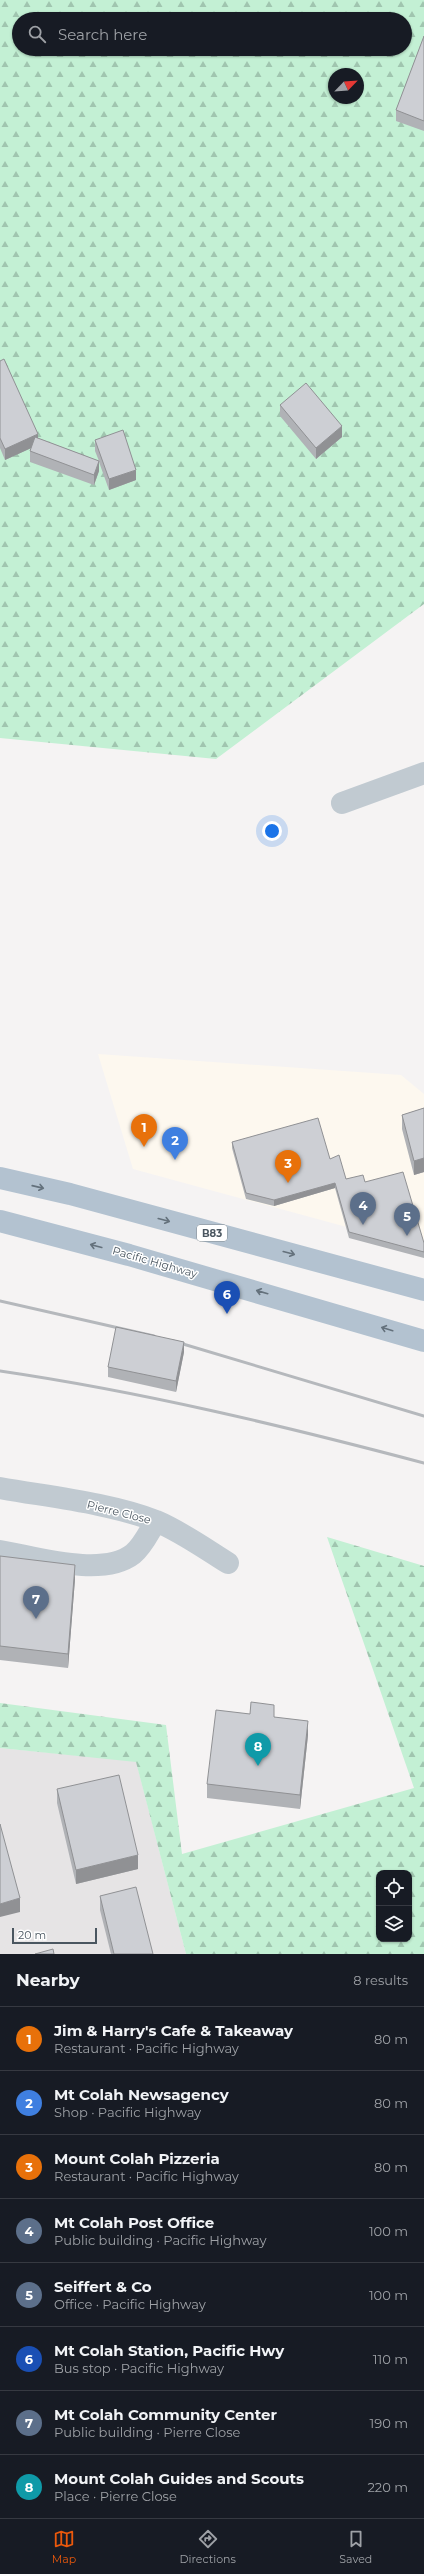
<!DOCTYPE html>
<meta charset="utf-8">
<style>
:root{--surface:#171b24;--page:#20242c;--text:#f1f3f6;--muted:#9ea1a6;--line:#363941;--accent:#ea580c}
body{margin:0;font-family:Montserrat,sans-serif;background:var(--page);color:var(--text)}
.controls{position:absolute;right:12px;bottom:12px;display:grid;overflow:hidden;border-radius:8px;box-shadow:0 1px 3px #0004}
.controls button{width:36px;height:36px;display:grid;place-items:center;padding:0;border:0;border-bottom:1px solid var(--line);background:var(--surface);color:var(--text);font:20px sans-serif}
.compass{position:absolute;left:328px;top:68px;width:36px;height:36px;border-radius:50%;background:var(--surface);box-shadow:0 1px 3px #0004;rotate:65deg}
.scale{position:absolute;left:12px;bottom:10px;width:85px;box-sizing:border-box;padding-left:4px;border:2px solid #4a5660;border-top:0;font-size:11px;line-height:14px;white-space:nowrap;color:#4a5660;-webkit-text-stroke:3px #fff;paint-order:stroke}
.you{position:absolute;left:272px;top:831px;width:14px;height:14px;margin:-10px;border:3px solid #fff;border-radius:50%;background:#1a73e8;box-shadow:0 0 0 6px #1a73e833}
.badge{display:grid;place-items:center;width:26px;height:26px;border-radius:50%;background:var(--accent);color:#fff;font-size:13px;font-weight:700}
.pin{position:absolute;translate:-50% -33px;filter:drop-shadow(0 1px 2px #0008)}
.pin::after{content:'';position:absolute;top:21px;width:14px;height:12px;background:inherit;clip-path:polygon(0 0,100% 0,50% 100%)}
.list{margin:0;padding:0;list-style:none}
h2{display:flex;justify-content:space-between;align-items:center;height:52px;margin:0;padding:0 16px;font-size:17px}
h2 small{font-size:13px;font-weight:400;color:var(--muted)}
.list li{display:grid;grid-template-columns:26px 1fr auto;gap:12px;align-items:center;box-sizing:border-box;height:64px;padding:0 16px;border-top:1px solid var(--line)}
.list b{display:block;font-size:15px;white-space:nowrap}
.list p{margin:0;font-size:13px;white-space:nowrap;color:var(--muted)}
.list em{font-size:13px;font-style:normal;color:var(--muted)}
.icon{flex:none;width:22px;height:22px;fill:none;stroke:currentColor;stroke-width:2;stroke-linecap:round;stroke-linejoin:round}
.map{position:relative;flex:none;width:424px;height:1954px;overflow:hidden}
.search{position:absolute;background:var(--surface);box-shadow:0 1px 3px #0004;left:12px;right:12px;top:12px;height:44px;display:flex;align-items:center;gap:10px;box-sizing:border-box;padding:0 14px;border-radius:22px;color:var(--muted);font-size:15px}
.sheet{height:564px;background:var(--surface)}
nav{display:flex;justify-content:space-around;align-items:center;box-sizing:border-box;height:56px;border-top:1px solid var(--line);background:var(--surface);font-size:11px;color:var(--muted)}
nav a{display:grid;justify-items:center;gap:2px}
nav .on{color:var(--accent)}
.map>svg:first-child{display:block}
</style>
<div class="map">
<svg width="424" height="1954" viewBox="0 0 424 1954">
<defs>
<pattern id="forest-firs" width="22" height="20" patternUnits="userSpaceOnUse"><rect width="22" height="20" fill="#c3f0d4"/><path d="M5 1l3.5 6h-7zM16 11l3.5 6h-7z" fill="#a0c5af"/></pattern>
</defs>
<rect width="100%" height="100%" fill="#f5f3f3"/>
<path fill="#fdf8ef" d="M98,1054L401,1075L424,1094V1248L133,1169Z"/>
<path fill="#e6e4e5" d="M0,1748L136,1761L186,1954H0Z"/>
<path fill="url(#forest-firs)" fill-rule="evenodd" d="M0,0H424V604L216,759L0,738ZM19,19H405V49H19ZM334,74H358V98H334Z
M327,1537L424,1566V1954H186L136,1762L0,1748V1703L166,1725L182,1854L414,1788ZM379,1873H409V1939H379Z"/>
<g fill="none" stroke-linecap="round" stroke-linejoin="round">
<path stroke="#c1cad1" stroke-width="22" d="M342,803L424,773
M0,1488C50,1497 109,1503 156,1521C182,1532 204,1548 228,1563
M0,1551C36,1557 102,1578 133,1554C143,1546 149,1532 156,1521"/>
<path stroke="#b3c2d0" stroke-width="22" d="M0,1178L70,1194L424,1290
M0,1221L129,1255L424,1341"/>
<path stroke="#b5b8bc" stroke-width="3" d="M0,1301L154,1336
M173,1341L424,1416
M0,1371C143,1392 284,1426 424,1463"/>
</g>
<path fill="#b0b2b6" d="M424,36V131L396,121V110Z
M0,361L38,438L99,461L95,451V440L136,480L109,490L99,462V471L94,485L30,462V451L31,448L5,460L0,448Z
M280,405L342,437L316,459L280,416Z
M424,1108V1172L414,1175L402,1129V1115Z
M232,1142L330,1159L346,1179L365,1182L424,1243V1258L349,1238L335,1188L274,1206L246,1199L232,1148Z
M184,1352L176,1392L108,1377V1367Z
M0,1556L75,1579L68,1668L0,1660Z
M274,1717L308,1735L300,1809L207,1798V1784Z
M57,1789L138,1869L76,1884L57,1803Z
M100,1896L153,1954H111L100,1910Z"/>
<path fill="#909194" d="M342,426V437L316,459V448Z
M38,434V445L5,460V449Z
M99,461V471L94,485V475Z
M136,470V480L109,490V479Z
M424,1158V1172L414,1175V1161Z
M335,1183V1188L274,1206V1200Z
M184,1342V1352L176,1392V1381Z
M75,1565V1579L68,1668V1654Z
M308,1721V1735L300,1809V1795Z
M138,1855V1869L76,1884V1870Z
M20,1898V1912L0,1917V1904Z"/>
<path fill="#cdcfd4" stroke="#909194" d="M424,36V121L396,110Z
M4,359L38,434L5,449L0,438V361Z
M306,383L342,426L316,448L280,405Z
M123,430L136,470L109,479L95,440Z
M35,437L99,461L94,475L30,451Z
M424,1108V1158L414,1161L402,1115Z
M318,1118L330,1159L339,1155L346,1179L363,1175L365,1182L403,1172L424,1243V1252L349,1232L335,1183L274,1200L246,1193L232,1142Z
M116,1327L184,1342L176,1381L108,1367Z
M0,1556L75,1565L68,1654L0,1646Z
M251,1702L274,1705V1717L308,1721L300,1795L207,1784L216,1710L250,1714Z
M119,1775L138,1855L76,1870L57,1789Z
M0,1824L20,1898L0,1904Z
M136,1887L153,1954H114L100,1896Z
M53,1949L54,1954H35Z"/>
<defs><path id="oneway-shaft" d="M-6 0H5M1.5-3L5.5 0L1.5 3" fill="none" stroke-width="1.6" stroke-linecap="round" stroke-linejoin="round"/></defs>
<g stroke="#64717c">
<use href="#oneway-shaft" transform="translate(38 1187) rotate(13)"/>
<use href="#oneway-shaft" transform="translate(164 1220) rotate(15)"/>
<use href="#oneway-shaft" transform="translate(96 1246) rotate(-165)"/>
<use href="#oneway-shaft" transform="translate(289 1253) rotate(15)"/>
<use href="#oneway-shaft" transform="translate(262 1292) rotate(-164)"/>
<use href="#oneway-shaft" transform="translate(387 1329) rotate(-163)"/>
</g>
<g text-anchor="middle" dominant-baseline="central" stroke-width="3" stroke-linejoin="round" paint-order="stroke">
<rect fill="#fff" stroke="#808990" stroke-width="1" x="197" y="1225" width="30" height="16" rx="3"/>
<g font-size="10" font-weight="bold" fill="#4a5660">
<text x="212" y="1233">B83</text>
</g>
<g font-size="11" fill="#4a5660" stroke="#fff">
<text transform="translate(155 1262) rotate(16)">Pacific Highway</text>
<text transform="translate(119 1512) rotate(14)">Pierre Close</text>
</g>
</g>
</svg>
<div class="controls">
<button><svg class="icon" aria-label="locate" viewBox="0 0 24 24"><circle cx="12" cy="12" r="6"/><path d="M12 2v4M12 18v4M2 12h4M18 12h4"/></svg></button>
<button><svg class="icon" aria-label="layers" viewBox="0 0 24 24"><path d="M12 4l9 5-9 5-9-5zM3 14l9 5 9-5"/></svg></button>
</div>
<svg class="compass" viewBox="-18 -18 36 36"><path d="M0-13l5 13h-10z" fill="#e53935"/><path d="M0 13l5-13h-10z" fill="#9ea1a6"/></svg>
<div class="scale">20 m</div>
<div class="you"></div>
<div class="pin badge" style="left:144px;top:1147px;background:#e8710a">1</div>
<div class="pin badge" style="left:175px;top:1160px;background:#3f7fe0">2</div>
<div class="pin badge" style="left:288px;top:1183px;background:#e8710a">3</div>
<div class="pin badge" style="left:363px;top:1225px;background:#5c6f8a">4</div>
<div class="pin badge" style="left:407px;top:1236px;background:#5c6f8a">5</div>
<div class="pin badge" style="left:227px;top:1314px;background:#1a4fb4">6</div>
<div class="pin badge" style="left:36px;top:1619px;background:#5c6f8a">7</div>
<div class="pin badge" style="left:258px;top:1766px;background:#0f9aa8">8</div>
<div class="search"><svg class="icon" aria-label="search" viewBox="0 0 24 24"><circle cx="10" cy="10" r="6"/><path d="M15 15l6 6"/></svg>Search here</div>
</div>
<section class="sheet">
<h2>Nearby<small>8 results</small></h2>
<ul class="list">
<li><span class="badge" style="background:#e8710a">1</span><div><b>Jim &amp; Harry's Cafe &amp; Takeaway</b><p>Restaurant · Pacific Highway</p></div><em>80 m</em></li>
<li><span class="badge" style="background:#3f7fe0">2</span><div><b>Mt Colah Newsagency</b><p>Shop · Pacific Highway</p></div><em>80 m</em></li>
<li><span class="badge" style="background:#e8710a">3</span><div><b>Mount Colah Pizzeria</b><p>Restaurant · Pacific Highway</p></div><em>80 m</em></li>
<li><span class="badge" style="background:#5c6f8a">4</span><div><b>Mt Colah Post Office</b><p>Public building · Pacific Highway</p></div><em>100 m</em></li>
<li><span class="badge" style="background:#5c6f8a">5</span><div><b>Seiffert &amp; Co</b><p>Office · Pacific Highway</p></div><em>100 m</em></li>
<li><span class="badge" style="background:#1a4fb4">6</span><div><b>Mt Colah Station, Pacific Hwy</b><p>Bus stop · Pacific Highway</p></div><em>110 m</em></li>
<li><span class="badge" style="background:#5c6f8a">7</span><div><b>Mt Colah Community Center</b><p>Public building · Pierre Close</p></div><em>190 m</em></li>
<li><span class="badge" style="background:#0f9aa8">8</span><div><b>Mount Colah Guides and Scouts</b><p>Place · Pierre Close</p></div><em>220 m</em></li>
</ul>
</section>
<nav>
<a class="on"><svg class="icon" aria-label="map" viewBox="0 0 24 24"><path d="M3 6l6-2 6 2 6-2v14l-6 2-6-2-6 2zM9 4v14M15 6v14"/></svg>Map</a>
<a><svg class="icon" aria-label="directions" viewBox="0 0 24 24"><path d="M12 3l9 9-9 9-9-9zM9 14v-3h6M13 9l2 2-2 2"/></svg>Directions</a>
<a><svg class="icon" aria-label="saved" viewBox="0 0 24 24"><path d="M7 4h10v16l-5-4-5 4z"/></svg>Saved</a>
</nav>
